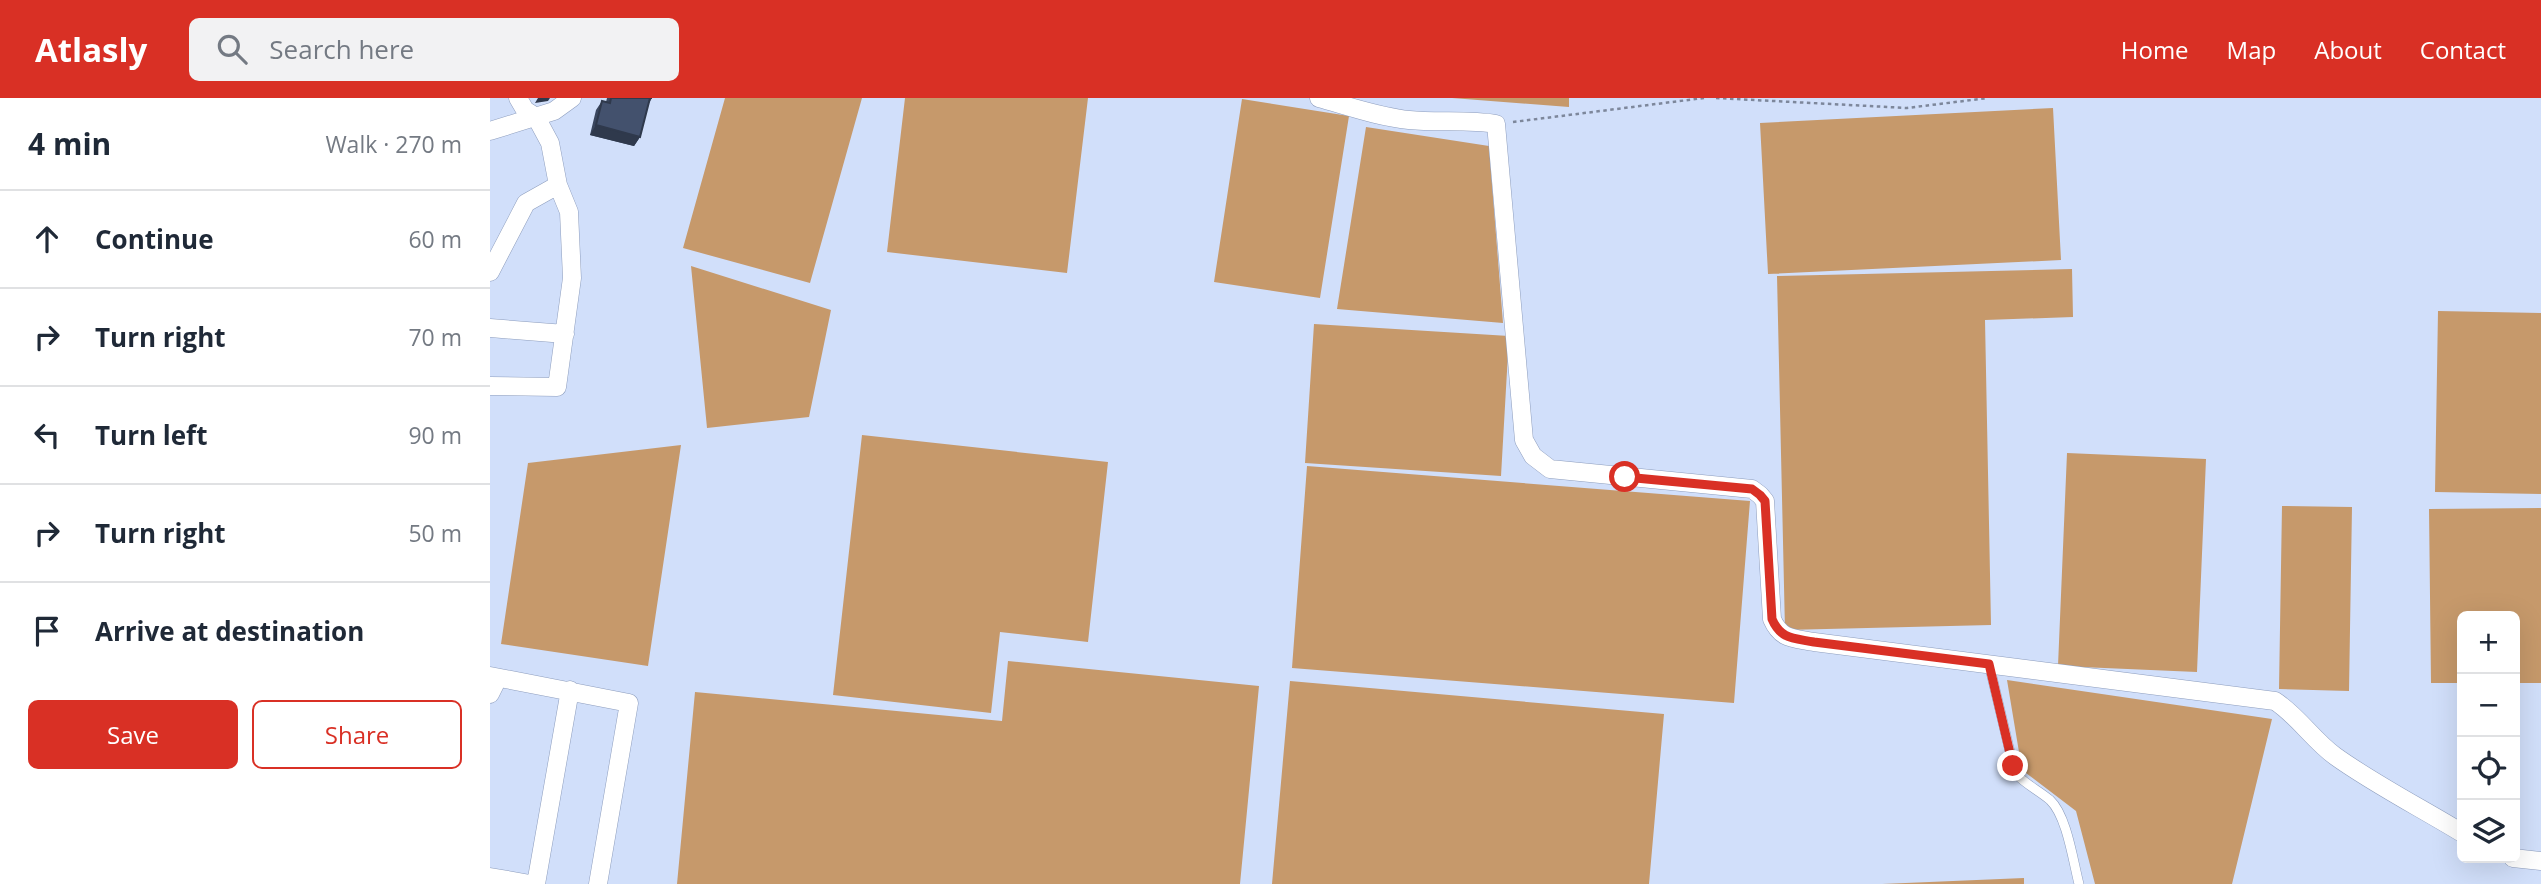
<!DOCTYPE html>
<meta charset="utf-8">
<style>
:root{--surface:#fff;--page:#f2f2f3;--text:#1f2937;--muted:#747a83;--line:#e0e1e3;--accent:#d93025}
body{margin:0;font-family:"Open Sans",sans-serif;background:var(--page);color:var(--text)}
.controls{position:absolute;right:21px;bottom:21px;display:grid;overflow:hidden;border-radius:10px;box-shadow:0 7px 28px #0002}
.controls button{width:63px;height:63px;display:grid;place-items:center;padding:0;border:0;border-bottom:2px solid var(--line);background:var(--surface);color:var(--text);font:35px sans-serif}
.stop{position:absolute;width:21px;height:21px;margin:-16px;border:5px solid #d93025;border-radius:50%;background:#fff}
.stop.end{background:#d93025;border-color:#fff;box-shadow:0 2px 7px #0008}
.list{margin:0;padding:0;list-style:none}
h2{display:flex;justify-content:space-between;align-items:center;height:91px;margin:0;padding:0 28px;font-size:30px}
h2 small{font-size:23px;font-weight:400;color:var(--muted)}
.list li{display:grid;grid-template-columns:46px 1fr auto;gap:21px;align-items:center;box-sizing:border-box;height:98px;padding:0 28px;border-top:2px solid var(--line)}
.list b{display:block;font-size:26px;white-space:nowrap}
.list em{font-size:23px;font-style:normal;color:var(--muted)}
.actions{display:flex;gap:14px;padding:21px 28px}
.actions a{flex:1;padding:16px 0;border:2px solid var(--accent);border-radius:10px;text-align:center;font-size:24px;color:var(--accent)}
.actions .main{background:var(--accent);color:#fff}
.icon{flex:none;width:38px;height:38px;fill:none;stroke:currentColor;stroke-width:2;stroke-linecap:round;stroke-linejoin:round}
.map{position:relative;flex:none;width:2051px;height:786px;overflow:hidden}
header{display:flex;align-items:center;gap:42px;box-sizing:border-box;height:98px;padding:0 35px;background:var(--accent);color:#fff}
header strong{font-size:33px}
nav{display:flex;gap:38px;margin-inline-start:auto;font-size:24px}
.search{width:490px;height:63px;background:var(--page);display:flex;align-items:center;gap:18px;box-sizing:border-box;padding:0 24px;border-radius:10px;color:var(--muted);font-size:26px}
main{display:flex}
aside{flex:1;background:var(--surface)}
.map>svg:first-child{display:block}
</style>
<header>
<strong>Atlasly</strong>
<div class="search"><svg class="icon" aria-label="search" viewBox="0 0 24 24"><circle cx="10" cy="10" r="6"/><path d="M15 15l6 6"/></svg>Search here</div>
<nav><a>Home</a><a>Map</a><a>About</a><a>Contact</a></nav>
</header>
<main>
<aside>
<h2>4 min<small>Walk · 270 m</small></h2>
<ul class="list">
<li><svg class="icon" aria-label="ahead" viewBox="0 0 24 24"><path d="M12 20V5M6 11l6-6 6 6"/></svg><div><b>Continue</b></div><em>60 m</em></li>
<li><svg class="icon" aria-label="right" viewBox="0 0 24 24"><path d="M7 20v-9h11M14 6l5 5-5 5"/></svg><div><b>Turn right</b></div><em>70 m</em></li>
<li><svg class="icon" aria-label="left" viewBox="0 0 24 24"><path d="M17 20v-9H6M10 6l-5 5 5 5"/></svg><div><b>Turn left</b></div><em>90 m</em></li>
<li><svg class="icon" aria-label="right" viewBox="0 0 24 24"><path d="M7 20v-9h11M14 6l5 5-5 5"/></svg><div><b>Turn right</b></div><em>50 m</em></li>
<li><svg class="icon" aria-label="arrive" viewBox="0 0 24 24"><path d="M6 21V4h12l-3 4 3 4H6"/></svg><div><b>Arrive at destination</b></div></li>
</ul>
<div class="actions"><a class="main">Save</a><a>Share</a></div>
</aside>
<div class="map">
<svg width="2051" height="786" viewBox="0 0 2051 786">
<rect width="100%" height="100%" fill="#d1dffa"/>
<path fill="#c6996b" d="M235,0H372L320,185L193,150Z
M415,0H598L577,175L397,154Z
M962,0H1079V9Z
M752,1L859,18L830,200L724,184Z
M1563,10L1571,162L1278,176L1270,25Z
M876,29L999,48L1013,225L847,211Z
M201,168L341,212L319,319L217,330Z
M1582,171L1583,219L1495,222L1501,527L1295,532L1287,178Z
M1948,213L2051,215V396L1945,394Z
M824,226L1019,238L1011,378L815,365Z
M372,337L618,364L598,544L510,534L501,615L343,597Z
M191,347L158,568L11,546L38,365Z
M1577,355L1716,361L1707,574L1568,568Z
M817,368L1260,403L1244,605L802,570Z
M1792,408L1862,409L1859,593L1789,591Z
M2051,410V585H2025V518H1972V585H1941L1939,411Z
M518,563L769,588L750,786H187L205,594L512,623Z
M1517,582L1782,621L1742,786H1605L1586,713L1532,672Z
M800,583L1174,616L1159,786H782Z
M1534,780V786H1392Z"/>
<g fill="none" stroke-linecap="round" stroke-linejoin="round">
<g stroke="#8d9dbd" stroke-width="10">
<path id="lane" d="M1499,566L1525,675C1535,686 1548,692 1560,702C1577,718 1583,763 1589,786"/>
</g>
<g stroke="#8d9dbd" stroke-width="19">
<path id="street" d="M829,0C858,8 889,19 919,22C948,25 978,21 1006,26L1034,342L1043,358L1060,371L1262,391L1270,397L1275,403L1282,521C1291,542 1304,540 1324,544L1785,603C1808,618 1823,642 1845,658C1884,686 1931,710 1972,735
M0,33L64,13L82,0
M0,174L36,105L68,87
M0,230L75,236
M0,288L67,289L82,180L79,114L68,87L60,45L46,19L35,12L28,0
M0,578L139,605L108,786
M0,596L8,580
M2023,760L2051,763
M0,779L40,786
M46,786L80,592"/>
</g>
<path stroke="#7d879b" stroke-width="2.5" stroke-dasharray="3.5 3.5" stroke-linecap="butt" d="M1226,0L1417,10L1498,0
M1023,24L1214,0"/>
<use href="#lane" stroke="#fff" stroke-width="9"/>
<use href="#street" stroke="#fff" stroke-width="18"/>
</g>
<path fill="#3a465e" d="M117,0H162L159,5L150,39L144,48L100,37L106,12L112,3L116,4Z"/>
<path fill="#2f394c" d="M48,0H60L58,3L45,5Z
M106,27L150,39L144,48L100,37Z"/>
<path fill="#43516d" stroke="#2f394c" stroke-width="2" d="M121,0H162H160L150,39L106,27L112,3L120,5Z"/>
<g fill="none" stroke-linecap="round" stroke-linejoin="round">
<path stroke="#d93025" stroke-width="9" d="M1135,379L1262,391L1270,397L1275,403L1282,521C1291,542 1304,540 1324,544L1499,566L1523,668"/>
</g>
</svg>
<div class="controls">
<button>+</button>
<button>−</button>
<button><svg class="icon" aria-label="locate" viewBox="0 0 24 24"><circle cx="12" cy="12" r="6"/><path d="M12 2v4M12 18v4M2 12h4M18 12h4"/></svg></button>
<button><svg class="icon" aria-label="layers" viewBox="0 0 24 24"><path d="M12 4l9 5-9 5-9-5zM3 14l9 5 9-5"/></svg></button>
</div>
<div class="stop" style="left:1135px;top:379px"></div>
<div class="stop end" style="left:1523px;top:668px"></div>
</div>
</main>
